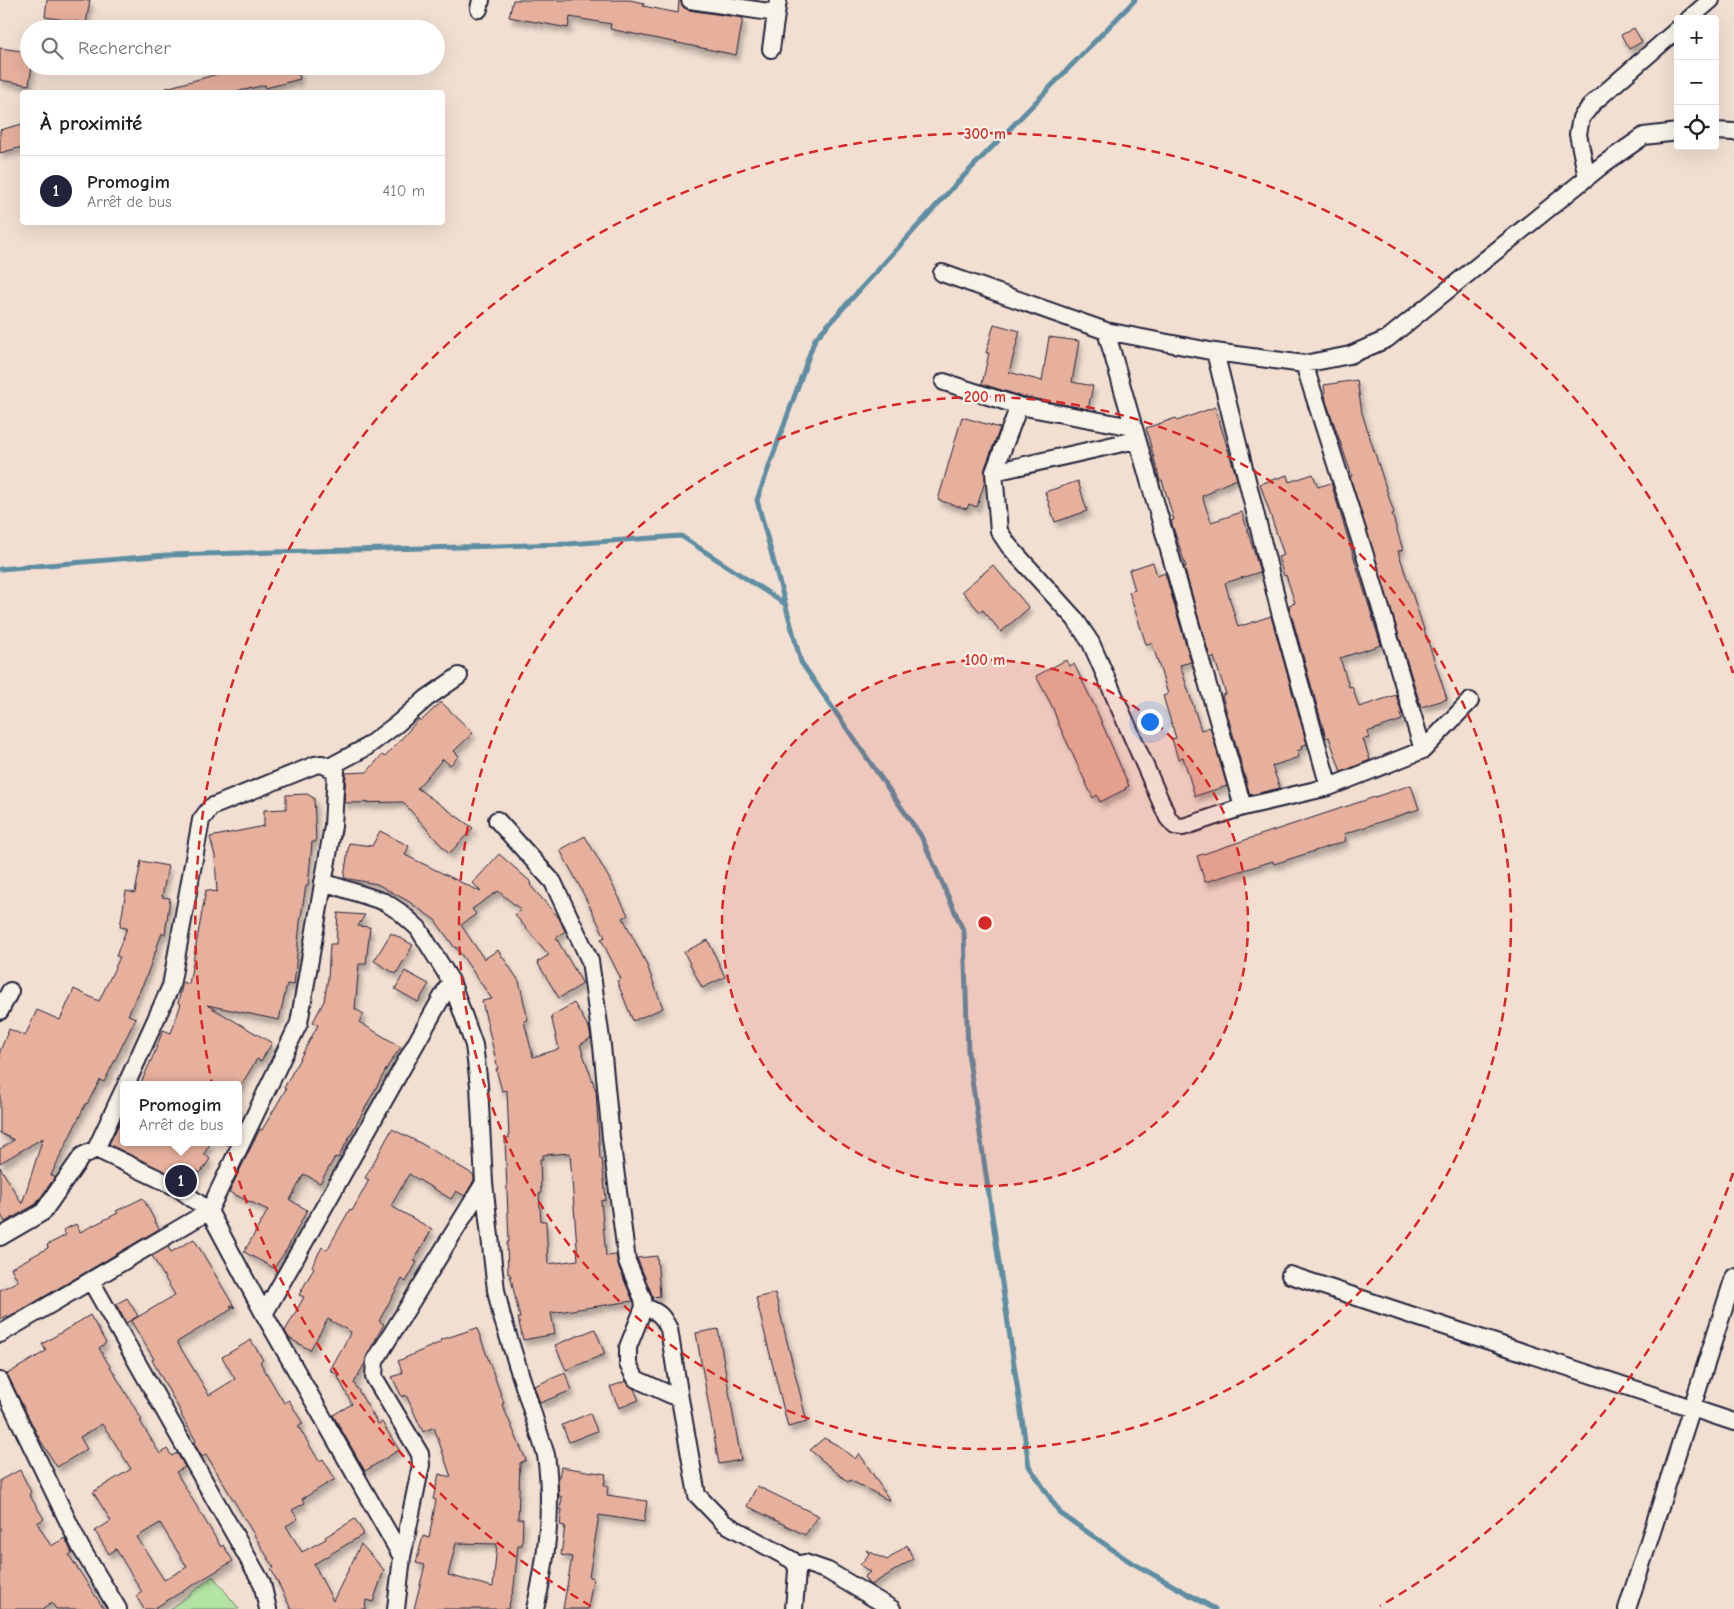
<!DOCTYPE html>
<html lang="fr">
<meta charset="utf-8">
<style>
:root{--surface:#fff;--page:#f6f6f6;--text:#202124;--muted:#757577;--line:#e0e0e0;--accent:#22223b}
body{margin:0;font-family:"Comic Neue",sans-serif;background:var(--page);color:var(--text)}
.controls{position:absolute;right:15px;top:15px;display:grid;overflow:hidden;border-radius:5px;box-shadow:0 5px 20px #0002}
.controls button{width:45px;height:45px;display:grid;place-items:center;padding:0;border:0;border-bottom:1px solid var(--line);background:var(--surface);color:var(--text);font:25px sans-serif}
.you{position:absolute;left:1149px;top:721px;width:18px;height:18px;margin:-12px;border:4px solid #fff;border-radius:50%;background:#1a73e8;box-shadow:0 0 0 8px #1a73e833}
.badge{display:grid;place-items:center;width:32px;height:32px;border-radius:50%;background:var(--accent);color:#fff;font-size:16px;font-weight:700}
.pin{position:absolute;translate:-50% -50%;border:2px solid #fff;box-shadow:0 1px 5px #0006}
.popup{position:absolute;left:120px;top:1081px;width:122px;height:65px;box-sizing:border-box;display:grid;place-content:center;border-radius:5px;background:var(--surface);filter:drop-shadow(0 1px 4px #0005);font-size:16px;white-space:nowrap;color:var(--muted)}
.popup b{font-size:19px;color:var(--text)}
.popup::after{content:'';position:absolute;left:50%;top:100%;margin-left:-10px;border:10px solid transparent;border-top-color:var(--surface)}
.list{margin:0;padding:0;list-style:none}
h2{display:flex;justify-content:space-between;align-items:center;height:65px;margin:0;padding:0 20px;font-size:21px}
h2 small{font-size:16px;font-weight:400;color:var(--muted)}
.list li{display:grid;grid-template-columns:32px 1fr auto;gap:15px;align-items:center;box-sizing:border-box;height:70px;padding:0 20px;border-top:1px solid var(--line)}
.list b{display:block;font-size:19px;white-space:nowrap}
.list p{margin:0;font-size:16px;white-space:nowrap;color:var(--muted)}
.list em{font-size:16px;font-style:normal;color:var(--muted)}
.icon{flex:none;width:28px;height:28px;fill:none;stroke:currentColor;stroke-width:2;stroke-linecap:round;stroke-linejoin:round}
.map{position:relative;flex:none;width:1734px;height:1609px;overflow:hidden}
.search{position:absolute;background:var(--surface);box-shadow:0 5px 20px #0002;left:20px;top:20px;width:425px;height:55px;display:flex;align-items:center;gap:12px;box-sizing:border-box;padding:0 18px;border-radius:28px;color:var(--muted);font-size:19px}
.panel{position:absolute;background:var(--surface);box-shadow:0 5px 20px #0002;left:20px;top:90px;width:425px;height:135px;border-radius:5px}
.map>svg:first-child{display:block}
</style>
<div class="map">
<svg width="1734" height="1609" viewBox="0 0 1734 1609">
<defs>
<filter id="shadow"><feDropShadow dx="3" dy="5.5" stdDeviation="2.5" flood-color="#0004"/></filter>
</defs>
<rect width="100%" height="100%" fill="#f2dfd2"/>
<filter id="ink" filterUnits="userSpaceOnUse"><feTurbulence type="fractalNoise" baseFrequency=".02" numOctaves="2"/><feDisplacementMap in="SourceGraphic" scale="10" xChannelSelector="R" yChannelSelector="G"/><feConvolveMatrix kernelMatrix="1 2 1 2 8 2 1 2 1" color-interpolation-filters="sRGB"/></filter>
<g filter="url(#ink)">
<path fill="#b4e4a4" stroke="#6b8370" d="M213,1576L239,1609H171Z"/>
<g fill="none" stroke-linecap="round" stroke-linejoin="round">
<path stroke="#5f8da2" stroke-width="5" d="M1135,0L956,184L815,339L757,500L801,662L921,836L964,932L968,1053L1029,1466L1060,1513L1129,1561L1215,1609
M0,569L167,555L568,544L681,536L785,604"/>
</g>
<path fill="#e7b09d" stroke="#22223b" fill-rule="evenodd" filter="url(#shadow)" d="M47,0H90L86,23L45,17Z
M513,0H630L644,3L643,6L678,13L679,0H680L683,7L688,10L743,18L736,55L610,29L611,24L570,17L568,28L509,17Z
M1634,28L1642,42L1629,49L1621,35Z
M0,48L29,52V66H32L29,85L0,80Z
M247,66H297L300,79L266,88L265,85L236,92H167L166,88Z
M22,124V147L0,153V130Z
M994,324L1020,331L1009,372L1042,381L1049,337L1079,341L1072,382L1093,386L1088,409L1021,396L982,384L989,353H986Z
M1357,380L1362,413L1394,513L1392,514L1403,550L1398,551L1447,699L1421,707L1350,477L1352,476L1326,401L1324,385Z
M1215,407L1237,479L1213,489L1214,491L1202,496L1211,522L1242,512L1260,572L1225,583L1238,627L1271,616L1307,744L1301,746L1302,749L1297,751L1299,757L1272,766L1280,788L1250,795L1222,695L1226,694L1214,657L1210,658L1184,567H1186L1171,521L1174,520L1162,480L1160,481L1146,428L1176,418L1177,421Z
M962,417L1000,428L985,468V481L977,507L969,504L967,509L938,500Z
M1313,474L1318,487L1331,483L1381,645L1340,658L1349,687L1352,686L1359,707L1396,695L1402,714H1400L1402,720L1367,732L1369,738L1363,739L1370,760L1341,772L1329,737L1326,738L1290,610L1289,605L1295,603L1286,575L1284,576L1278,557L1284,555L1260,484L1287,475L1289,482Z
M1078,481L1087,511L1055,522L1045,492Z
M1153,562L1157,576L1165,573L1191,662L1180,665L1201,730L1210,727L1227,786L1195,796L1183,757L1178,759L1172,739L1176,738L1163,696L1168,694L1152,643L1146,644L1129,592L1135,590L1129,570Z
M993,565L1029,608L1001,632L983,610L980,612L962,591Z
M1066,660L1069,666L1074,664L1095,707L1129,786L1125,788L1126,789L1100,802L1097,795L1093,798L1058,723L1053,708L1036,676Z
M441,702L473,733L454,751L459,756L450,765L443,759L417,788L473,828L449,854L403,802L344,803L346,773L367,772L382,755L385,757L419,719L421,721Z
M1411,785L1419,809L1344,834L1346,841L1274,864L1273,861L1205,882L1197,856Z
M307,794L314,798L316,842H312L308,886H306L300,922L294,985L287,984L279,1020L207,1005L272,1043L261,1061L257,1059L241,1085H140L154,1054L163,1030L171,1033L181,1004L178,1003L183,982L189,984L206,890L217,892L215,856L210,837L264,826V810L286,809V795Z
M380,831L409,846L405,855L481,892L473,883L499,854L532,883L530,885L559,918L565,931L556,938L583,984L559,998L537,962L549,955L515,915L521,910L498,891L472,909L476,914L461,925L484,959L498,950L519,981L528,1020L524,1021L533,1057L559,1049L551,1016L574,1003L589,1028L591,1038L580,1045L596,1091L600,1159H602L606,1200L601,1201L606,1256L616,1255L618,1265L633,1301L551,1313L555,1334L523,1340L518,1318H520L510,1274H508L507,1242H509L505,1138H509L507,1090L502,1091L496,1069H498L482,1001L492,999L456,947L455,948L435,920L408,901L377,884L344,878L349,843L372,846ZM570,1153L578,1260L548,1264L546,1221H541L539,1194H541L540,1159H543V1155Z
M585,836L610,880L628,915L623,918L646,963L663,1008L633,1021L617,981L621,979L601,939L605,937L579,885L560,850Z
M141,861L168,866L162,897L170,898L165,934L162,933L145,980L128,1015L136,1018L104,1082L100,1080L87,1104L86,1103L51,1175L55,1177L36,1204L5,1222L0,1213V1167L22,1204L43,1138L0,1163V1149L14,1140L0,1133V1051L9,1029L25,1036L37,1010L60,1020L74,989L99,1001L120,957L116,956L127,928L120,927L126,891L135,893Z
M338,913L365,915L358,926L370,927L366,964H359L355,1009L364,1014L359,1022L401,1047L389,1064L338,1158L335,1157L320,1183L304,1174L290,1200L307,1210L287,1249L274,1268L244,1252L268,1210L229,1192L253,1143L260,1129L262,1130L286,1089L284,1088L318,1025L313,1022L324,1001L328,978L330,944H336Z
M391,933L413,945L396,974L374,961Z
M708,940L725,977L702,988L684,952Z
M405,971L429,984L418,1002L395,989Z
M124,1114V1142H211L204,1154L210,1159L200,1173L196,1170L188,1183L112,1146L109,1144Z
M392,1129L422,1144L474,1175V1180L465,1196L456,1191L451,1199L409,1174L391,1206L432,1229L414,1261L417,1262L406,1282L402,1279L379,1321L384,1324L367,1355L365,1363L354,1383L378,1424L382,1422L399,1450L365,1471L333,1415L352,1404L338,1377L340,1376L330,1370L351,1332L328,1319L310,1350L289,1338L285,1331L304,1297L299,1295L314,1268L312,1266L322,1247L327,1250L350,1209L352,1211L369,1180L365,1178Z
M143,1198L159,1229L8,1318L7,1315L0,1319V1290L18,1281L11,1268L48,1248L47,1245L66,1235L63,1230L76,1224L80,1232L118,1213L116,1211Z
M194,1239L235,1308L230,1305L232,1309L177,1342L209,1395L235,1379L222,1357L251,1340L263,1360L260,1362L284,1403L289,1400L303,1424L298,1426L319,1461L323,1459L335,1479L302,1499L305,1503L292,1510L298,1519L286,1526L302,1552L326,1539L325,1537L355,1519L364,1534L314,1564L333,1601L361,1544L384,1570L373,1602L366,1600L365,1609H291L271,1569L274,1568L206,1454L202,1457L194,1443L196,1441L181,1415L182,1414L152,1360L154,1359L131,1321L175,1295L152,1256L168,1247L171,1252Z
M657,1256L660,1296L653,1297L637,1258Z
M775,1293L807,1422L788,1427L756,1298Z
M127,1298L138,1316L126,1323L116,1304Z
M90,1315L106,1343L99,1348L142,1420L140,1421L160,1454L167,1449L172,1456L177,1453L185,1467L176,1472L221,1547L223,1545L233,1561L153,1609H144L136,1596L142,1592L116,1549L109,1554L95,1531L111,1521L93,1492L131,1469L112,1438L102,1424L80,1437L87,1449L57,1467L39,1438L7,1374L46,1351L42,1344ZM160,1523L187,1567L164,1580L137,1537Z
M477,1328L504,1403L502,1404L526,1460L520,1463L518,1519H523L522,1545H518L514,1587L508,1609H414L425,1565L416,1563L423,1536L429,1538L436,1500L433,1499L439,1474L451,1477L434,1427L423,1432L406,1395L402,1397L392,1377L403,1373L398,1361L441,1342L440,1340ZM456,1543L497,1544L493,1587L448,1575Z
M595,1329L605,1354L566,1370L555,1345Z
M718,1329L741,1460L719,1464L696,1333Z
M565,1373L572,1390L540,1403L534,1386Z
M626,1381L634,1389L639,1400L619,1408L610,1387Z
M590,1413L597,1431L569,1442L562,1425Z
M824,1438L837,1445L855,1459L859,1453L890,1501L850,1480L848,1482L810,1450Z
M561,1467L606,1474L604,1486H608L607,1495L647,1501L644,1522L599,1515L589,1577L593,1578L588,1609H563L572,1557L561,1555L565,1526L560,1525L562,1509H560L562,1497L559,1496L558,1482Z
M20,1470L31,1492L29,1494L44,1519L37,1523L51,1546L65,1538L72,1553L69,1555L104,1609H56L52,1603L43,1609H0V1480Z
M757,1486L819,1516L805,1535L747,1506Z
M907,1545L913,1559L871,1585L868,1583L864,1577L870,1572L860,1565L869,1554L866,1550L887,1560Z"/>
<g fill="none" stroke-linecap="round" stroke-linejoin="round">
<g stroke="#22223b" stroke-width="20">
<path id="street" d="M690,0L776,13
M479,9L481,0
M1689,19L1711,0
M771,49L778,0
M1715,131L1734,132
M1587,178L1578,134L1581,118L1593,103L1678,29
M942,273L1106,331L1215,352L1304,364L1350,355L1387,339L1605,163L1644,136L1678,132
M1106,331L1243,807
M1215,352L1280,612L1329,787
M1304,364L1364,552L1423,750
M944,382L1019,406L1133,427
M1019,406L994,472L999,531L1009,546L1075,619L1091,643L1168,818L1175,826L1183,827L1243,807L1329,787L1423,750L1470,701
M994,472L1136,440
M329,767L365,748L397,724L427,698L459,676
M497,820L553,882L590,961L602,1046L611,1138L627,1261L643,1299L644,1307L628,1347V1364L636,1379L680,1399L697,1495L724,1523L792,1560L796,1565L797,1571L794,1609
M323,882L385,902L400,912L418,928L451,981L474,1045L479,1085L484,1183L496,1290L502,1317L546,1455C553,1504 547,1561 535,1609
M0,1011L10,991
M96,1149L178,1188L209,1211L264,1314L402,1557L396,1609
M0,1237L43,1212L82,1156L96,1149L124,1089
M1290,1275L1734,1422
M91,1281L262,1583L268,1609
M644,1307C659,1312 662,1315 669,1329L680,1399
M264,1314L451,981
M0,1334L209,1211L299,1023L333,826L336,771L322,764L315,765L211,807L201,820L171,986L126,1085
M0,1381L81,1548L118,1609
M402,1557L421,1465L420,1454L374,1377L375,1361L484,1183
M796,1565L805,1563L828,1571L892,1609
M1627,1609L1734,1277"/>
</g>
<use href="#street" stroke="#f7f3e8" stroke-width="16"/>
</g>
</g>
<circle cx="985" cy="923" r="263" fill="#d62828" fill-opacity=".12"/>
<g fill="none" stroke="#d62828" stroke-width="2.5" stroke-dasharray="9 6">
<circle cx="985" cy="923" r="263"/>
<circle cx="985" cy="923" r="526"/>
<path d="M1733 1173A789 789 0 0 1 1380 1606M591 1606A789 789 0 1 1 1733 673"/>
</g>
<circle cx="985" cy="923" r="8" fill="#d62828" stroke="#f7f3e8" stroke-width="2.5"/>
<g font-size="15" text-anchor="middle" font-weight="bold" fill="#d62828" stroke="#f7f3e8" stroke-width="4.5" stroke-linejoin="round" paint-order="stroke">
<text x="985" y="139">300 m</text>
<text x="985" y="402">200 m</text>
<text x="985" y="665">100 m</text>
</g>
</svg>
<div class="controls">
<button>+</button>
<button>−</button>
<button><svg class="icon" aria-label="locate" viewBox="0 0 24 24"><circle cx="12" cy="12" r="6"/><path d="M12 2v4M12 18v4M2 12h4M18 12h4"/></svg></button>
</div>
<div class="you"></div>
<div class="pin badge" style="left:181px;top:1181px">1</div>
<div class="popup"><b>Promogim</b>Arrêt de bus</div>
<div class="search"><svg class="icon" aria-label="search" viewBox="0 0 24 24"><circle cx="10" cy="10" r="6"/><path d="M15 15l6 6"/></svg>Rechercher</div>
<section class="panel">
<h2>À proximité<small></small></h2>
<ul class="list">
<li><span class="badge">1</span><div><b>Promogim</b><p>Arrêt de bus</p></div><em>410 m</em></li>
</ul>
</section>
</div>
